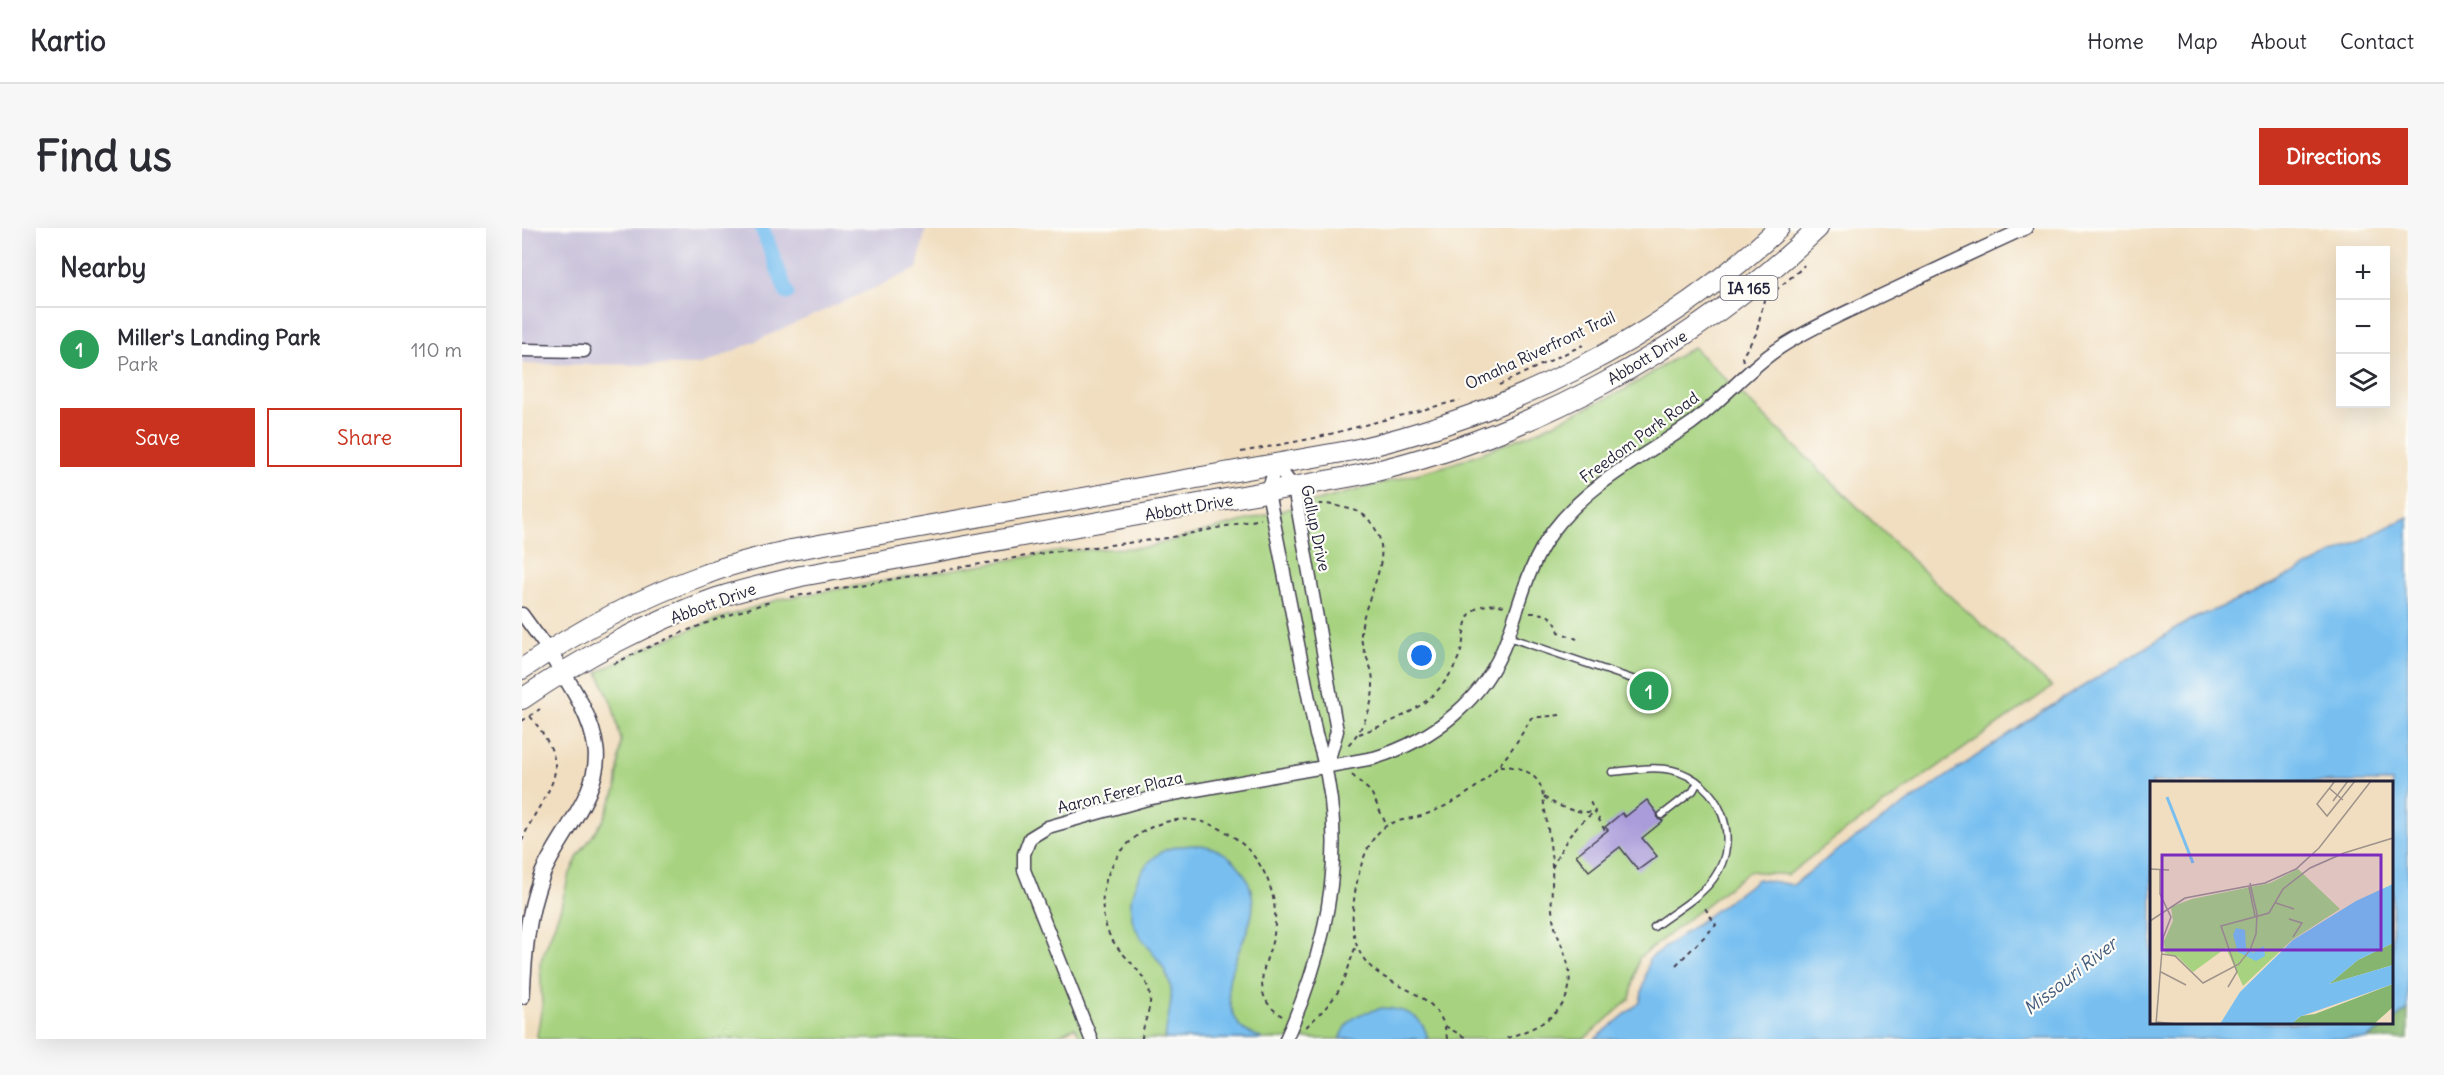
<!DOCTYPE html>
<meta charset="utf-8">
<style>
:root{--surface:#fff;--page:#f7f7f7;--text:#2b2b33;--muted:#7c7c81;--line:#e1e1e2;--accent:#c8321e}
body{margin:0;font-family:Delius,sans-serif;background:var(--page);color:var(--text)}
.controls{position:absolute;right:18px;top:18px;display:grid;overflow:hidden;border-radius:0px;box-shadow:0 6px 24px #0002}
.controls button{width:54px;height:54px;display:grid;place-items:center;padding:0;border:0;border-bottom:2px solid var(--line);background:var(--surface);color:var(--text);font:30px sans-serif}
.you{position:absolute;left:900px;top:428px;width:21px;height:21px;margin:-15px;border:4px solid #fff;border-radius:50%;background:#1a73e8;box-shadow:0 0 0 9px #1a73e833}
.badge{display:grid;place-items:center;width:39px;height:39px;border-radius:50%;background:var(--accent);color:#fff;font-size:20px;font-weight:700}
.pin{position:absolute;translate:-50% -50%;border:3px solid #fff;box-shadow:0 2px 6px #0006}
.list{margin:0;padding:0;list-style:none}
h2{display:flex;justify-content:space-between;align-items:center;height:78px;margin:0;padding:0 24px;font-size:26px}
h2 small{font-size:20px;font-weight:400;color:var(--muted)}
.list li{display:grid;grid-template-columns:39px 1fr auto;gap:18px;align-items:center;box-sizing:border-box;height:84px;padding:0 24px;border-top:2px solid var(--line)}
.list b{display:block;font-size:22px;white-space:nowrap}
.list p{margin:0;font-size:20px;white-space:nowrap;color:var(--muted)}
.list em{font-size:20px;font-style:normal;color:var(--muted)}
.actions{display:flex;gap:12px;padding:18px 24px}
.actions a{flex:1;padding:14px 0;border:2px solid var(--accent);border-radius:0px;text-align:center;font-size:21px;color:var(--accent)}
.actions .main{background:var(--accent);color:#fff}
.icon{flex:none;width:33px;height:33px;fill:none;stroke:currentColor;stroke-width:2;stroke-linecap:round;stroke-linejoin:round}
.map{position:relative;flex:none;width:1886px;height:811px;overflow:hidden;border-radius:0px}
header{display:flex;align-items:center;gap:36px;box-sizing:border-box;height:84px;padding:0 30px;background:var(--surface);border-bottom:2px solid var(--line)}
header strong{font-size:28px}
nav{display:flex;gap:33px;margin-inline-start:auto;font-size:21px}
.intro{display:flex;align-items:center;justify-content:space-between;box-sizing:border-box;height:144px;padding:0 36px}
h1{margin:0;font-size:42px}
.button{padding:15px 27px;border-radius:0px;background:var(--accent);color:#fff;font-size:21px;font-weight:700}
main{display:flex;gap:36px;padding:0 36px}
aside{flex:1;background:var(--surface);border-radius:0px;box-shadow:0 6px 24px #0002}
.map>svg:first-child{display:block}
</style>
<header>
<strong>Kartio</strong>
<nav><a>Home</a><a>Map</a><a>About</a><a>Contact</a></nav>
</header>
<div class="intro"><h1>Find us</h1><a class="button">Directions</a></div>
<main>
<aside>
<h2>Nearby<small></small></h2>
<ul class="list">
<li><span class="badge" style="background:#2e9e5b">1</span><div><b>Miller's Landing Park</b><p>Park</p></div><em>110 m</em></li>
</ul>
<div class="actions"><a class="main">Save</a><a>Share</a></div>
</aside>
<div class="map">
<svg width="1886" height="811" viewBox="0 0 1886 811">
<rect width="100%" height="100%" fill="#fdfcf7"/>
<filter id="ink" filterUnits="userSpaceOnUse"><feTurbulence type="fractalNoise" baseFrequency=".0167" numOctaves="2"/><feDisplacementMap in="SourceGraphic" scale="12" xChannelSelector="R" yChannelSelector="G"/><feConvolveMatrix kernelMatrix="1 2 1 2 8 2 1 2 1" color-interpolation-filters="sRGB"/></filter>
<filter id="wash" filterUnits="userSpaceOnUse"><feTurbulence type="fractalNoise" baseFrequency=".008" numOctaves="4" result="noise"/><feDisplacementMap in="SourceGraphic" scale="24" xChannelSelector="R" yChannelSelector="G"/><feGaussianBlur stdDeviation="1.35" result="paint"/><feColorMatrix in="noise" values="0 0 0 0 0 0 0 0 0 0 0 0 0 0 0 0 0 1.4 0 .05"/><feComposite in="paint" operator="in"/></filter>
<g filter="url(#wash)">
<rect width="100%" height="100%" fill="#f1dec0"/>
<path fill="#c7c0d9" d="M0,0H404L395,41L180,137L0,136Z"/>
<path fill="#a7d380" stroke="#647a5e" stroke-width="1.5" d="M1171,119L1420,361L1530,459L1308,614L1266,647L1227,643L1117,730L1108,771L1062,811H559L553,799L529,811H17L15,808L20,777L18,735L39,679L46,650L56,628L81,593L94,562L99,512L90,476L76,444L121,421L189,393L258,371L540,323L626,319L927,237L1009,206L1104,161Z"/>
<path fill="#85b56e" stroke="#546c54" stroke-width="1.5" d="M1886,781V811H1845Z"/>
<path fill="#78bff0" stroke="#4d7096" stroke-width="1.5" d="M1886,289V781L1870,793V554H1630V794L1867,795L1845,811H1073L1118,774L1127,731L1236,651L1271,657L1313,624L1518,485L1668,392L1719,371Z
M673,617C708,617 736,651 730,686C722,725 690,752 717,797C723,806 733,805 740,811H643C644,793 652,773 648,756C643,735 624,720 614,701C601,676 614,641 638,625C648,618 661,618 673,617Z
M860,780C883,781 901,787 906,811H818C829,785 836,787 860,780Z"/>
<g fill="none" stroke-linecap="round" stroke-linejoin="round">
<path stroke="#78bff0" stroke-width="15" d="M240,0L265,65"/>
</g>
<g id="blocks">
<path fill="#aa9cda" d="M1125,572L1135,585L1136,591L1141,593L1120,610L1135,628L1116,642L1098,619L1067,643L1054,627L1086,602L1083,599L1100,585L1103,589Z"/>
</g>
</g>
<g filter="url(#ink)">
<use href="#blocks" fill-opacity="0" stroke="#413e4f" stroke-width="1.5"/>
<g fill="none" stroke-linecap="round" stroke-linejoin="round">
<g stroke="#413e4f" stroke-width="9">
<path id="service" d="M986,409L1140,461
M1090,544C1110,542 1131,538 1150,542C1197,553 1221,609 1192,650C1178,670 1151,684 1132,699
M1140,587L1171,563L1176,554"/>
</g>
<g stroke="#413e4f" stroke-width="15">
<path id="minor" d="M0,122L62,123
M754,236L746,264L794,507C829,609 807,716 764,811
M754,236L772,260L815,503L805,538
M0,386L27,423
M569,811L502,642V626L508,610L526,599L629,570L852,530C912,512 963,471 985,411C1000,371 1005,339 1031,303C1068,254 1121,229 1170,195C1201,172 1226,140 1259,119C1288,100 1321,86 1352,71C1403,47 1453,23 1504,0"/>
</g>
<g stroke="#413e4f" stroke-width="18">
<path id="tertiary" d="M0,768C2,727 5,686 20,647C36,608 79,565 74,522C70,486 45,452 27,423"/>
</g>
<g stroke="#413e4f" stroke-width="22">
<path id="trunk" d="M0,441C57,402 120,369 184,346C211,335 240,329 269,322L832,222C987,186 1141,110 1257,0
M0,471C58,431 128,393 195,370C222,361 251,355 279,348L837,247C1008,209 1169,121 1296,0"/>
</g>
<path stroke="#413e4f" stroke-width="2" stroke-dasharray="4.5 4.5" stroke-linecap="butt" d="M1221,133L1220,129L1234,106L1242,72L1279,41L1282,37
M977,157L1061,117
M719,224L793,210L938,172
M788,278C801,273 814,278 828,281C837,283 845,288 850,296C876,330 840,370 839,406C839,418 845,429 849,441C856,467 844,499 826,517
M268,369L522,325L646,310L739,291
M1008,385C1024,385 1032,387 1037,404L1055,411
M92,436C142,410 194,390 248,374
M0,493L18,481
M837,506C882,490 919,474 938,426C943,414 940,398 948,386C956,376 971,375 982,378
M978,538C996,538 1013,543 1020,561C1023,587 1029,613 1030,639C1031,656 1028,672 1031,689C1033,706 1043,721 1046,737C1056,783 1018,799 982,811
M830,547L849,564L865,598
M1022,569C1036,579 1053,585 1070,584
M1068,574L1083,603
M0,613C23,556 57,549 8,488
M1030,640C1041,617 1051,597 1073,584
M1154,737L1194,697L1181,677
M923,798L946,811
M784,799C800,784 817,768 824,747C828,736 830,726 835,716
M620,811C620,794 632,779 627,762C619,737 591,724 584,698C565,637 628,572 690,597C734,615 759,659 752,706C748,726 737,744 741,764C743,775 751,782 760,788
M925,811C918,740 818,776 832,672C835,648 843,612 864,598C874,592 888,591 899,588C914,583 928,576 941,568C972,549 992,521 1009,490L1038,487"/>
<use href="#service" stroke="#fff" stroke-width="6"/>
<use href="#minor" stroke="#fff" stroke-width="12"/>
<use href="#tertiary" stroke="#fff" stroke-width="15"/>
<use href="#trunk" stroke="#fff" stroke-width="20"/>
</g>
</g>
<g text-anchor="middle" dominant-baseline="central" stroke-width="4.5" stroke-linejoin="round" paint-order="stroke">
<rect fill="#fdfcf7" stroke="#646373" stroke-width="1.5" x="1198.5" y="48" width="57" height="24" rx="4.5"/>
<g font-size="15" font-weight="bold" fill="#22223b">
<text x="1227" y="60">IA 165</text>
</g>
<g font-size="16" fill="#22223b" stroke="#fdfcf7">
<text transform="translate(1018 122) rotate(-25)">Omaha Riverfront Trail</text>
<text transform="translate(1125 129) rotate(-31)">Abbott Drive</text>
<text transform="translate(1117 209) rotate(-36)">Freedom Park Road</text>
<text transform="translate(667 279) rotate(-10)">Abbott Drive</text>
<text transform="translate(794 300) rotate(78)">Gallup Drive</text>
<text transform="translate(191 375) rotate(-20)">Abbott Drive</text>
<text transform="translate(598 564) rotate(-14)">Aaron Ferer Plaza</text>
</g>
<g font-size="18" font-style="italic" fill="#40597a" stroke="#fdfcf7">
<text transform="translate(1548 748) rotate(-38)">Missouri River</text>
</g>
</g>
<g transform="translate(1628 553)">
<rect width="243" height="243" fill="#f1dec0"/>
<path d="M148,88L190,128L142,159L93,205L76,167L43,191L28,176L15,172L14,160L23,140L21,126L42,118L120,102Z" fill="#a7d380"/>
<path d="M243,162V184L179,203L208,179ZM243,203V226L224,243H141L151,235L165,233Z" fill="#85b56e"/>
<path d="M243,103V162L208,179L179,203L243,184V203L149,236L142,243H70L90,211L143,159L206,120ZM86,147L95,149L96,167L103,172L114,165L115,175L106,180L88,171L83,154Z" fill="#78bff0"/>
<path fill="none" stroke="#78bff0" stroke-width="3" d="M17,16L43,82"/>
<path fill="none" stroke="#9e938b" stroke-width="1.5" d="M185,0L167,23L177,35L205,0M179,7L193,19M183,20L198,0M0,88L19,89M99,106L105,135M126,122L144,128M139,138L152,142L143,156M0,140L35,117L115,102L146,88L169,67L221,0M12,173L25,175L53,202L89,183L100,169L106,153L107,133L100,102M11,191L36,204M78,206L87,191L71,145L119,132L133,108L160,87L194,72L243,57M7,241L26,243M6,243L13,157L21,136L10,113V89"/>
<path fill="#7b2cbf" fill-opacity="0.15" stroke="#7b2cbf" stroke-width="3" d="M12,74H231V169H12Z"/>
<rect width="243" height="243" fill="none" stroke="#22223b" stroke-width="3"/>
</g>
</svg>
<div class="controls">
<button>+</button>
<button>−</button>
<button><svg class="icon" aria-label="layers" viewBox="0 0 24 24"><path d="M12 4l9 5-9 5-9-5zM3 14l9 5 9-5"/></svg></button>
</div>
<div class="you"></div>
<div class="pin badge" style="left:1127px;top:463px;background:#2e9e5b">1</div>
</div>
</main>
